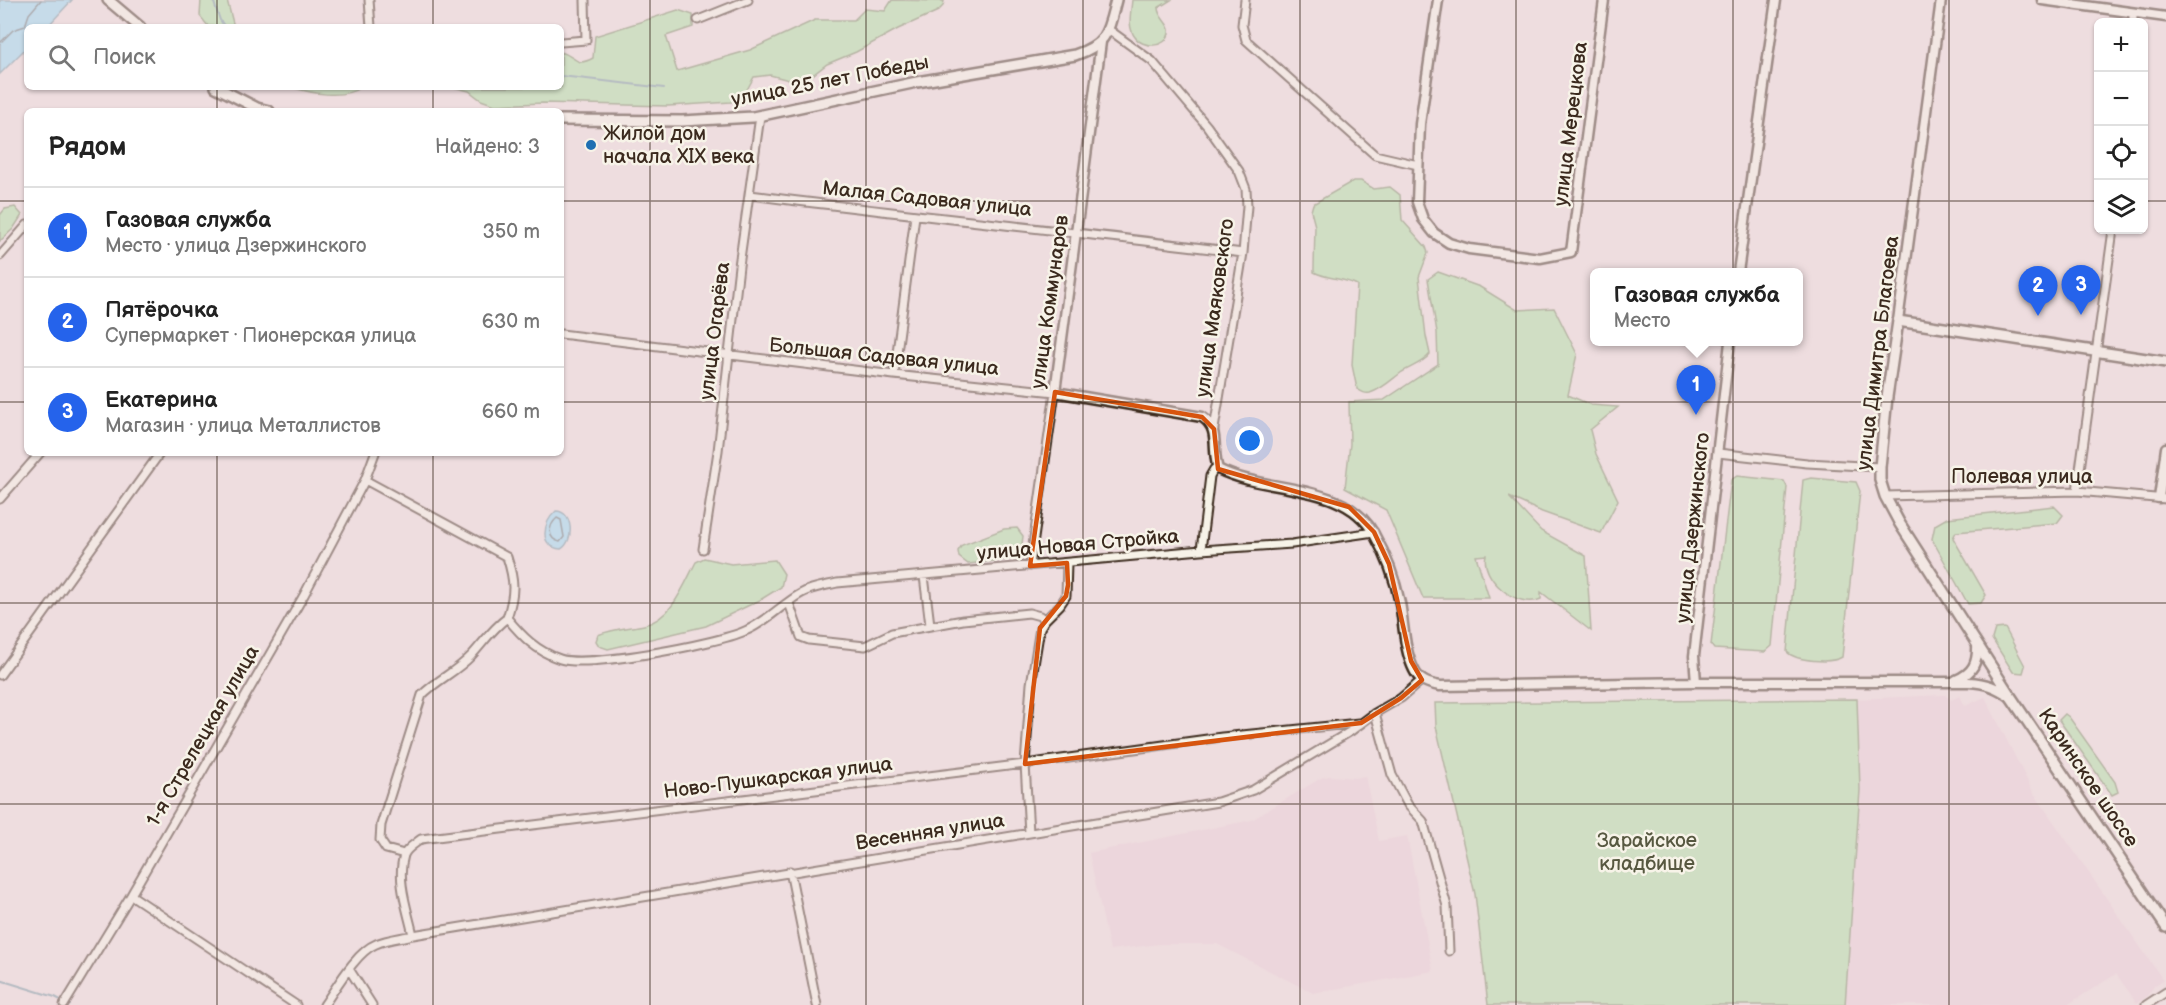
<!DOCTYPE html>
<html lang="ru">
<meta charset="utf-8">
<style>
:root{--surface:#fff;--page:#f2f2f2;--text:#222;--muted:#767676;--line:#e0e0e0;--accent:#2563eb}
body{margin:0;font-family:"Balsamiq Sans",sans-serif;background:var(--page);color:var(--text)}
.controls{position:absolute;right:18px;top:18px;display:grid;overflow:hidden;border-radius:9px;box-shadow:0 2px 4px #0004}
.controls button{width:54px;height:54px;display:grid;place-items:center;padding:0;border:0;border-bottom:2px solid var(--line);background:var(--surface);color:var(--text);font:30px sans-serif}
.you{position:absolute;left:1250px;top:441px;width:21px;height:21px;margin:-15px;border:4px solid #fff;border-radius:50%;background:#1a73e8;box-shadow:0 0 0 9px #1a73e833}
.badge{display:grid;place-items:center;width:39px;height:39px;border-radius:50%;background:var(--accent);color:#fff;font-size:20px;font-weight:700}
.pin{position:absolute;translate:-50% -50px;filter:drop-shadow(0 2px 3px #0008)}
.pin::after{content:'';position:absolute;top:32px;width:21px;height:18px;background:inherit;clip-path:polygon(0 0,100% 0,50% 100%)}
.popup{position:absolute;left:1590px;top:268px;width:213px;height:78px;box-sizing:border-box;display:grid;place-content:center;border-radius:9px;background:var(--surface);filter:drop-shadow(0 2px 4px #0005);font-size:20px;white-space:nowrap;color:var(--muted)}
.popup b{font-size:22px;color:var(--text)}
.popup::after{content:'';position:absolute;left:50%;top:100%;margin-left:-12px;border:12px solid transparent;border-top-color:var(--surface)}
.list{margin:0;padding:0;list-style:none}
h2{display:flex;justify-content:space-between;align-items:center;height:78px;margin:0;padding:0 24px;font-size:26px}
h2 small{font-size:20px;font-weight:400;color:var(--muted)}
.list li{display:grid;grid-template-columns:39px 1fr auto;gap:18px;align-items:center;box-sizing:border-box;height:90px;padding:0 24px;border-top:2px solid var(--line)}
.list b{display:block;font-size:22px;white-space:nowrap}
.list p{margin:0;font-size:20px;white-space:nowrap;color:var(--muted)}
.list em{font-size:20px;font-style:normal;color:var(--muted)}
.icon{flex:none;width:33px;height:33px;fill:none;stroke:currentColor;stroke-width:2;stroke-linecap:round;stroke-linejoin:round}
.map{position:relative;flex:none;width:2166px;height:1005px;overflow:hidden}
.search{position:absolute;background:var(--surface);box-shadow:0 2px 4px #0004;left:24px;top:24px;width:540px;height:66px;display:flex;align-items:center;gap:15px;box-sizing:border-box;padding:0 21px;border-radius:9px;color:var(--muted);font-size:22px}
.panel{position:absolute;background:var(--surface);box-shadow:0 2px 4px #0004;left:24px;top:108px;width:540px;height:348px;border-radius:9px}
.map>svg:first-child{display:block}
</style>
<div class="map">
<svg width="2166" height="1005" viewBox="0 0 2166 1005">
<rect width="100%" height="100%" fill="#eedddf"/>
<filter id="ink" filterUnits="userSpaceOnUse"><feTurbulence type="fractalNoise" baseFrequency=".0167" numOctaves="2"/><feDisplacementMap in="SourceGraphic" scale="12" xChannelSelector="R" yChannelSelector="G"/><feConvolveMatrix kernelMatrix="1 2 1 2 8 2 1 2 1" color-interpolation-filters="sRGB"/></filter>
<g filter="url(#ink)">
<path fill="#e8ced9" d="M1945,695L1951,700L1960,696L1965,706L1985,697L2033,792L2163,980L2155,985L2146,997L2137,1003L2116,974L2067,1005H1845L1860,790L1857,699Z
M1329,776L1356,778L1365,776L1379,841L1407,836L1433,971L1313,993L1217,944H1159L1110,950L1089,853L1252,820L1321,778Z"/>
<path fill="#ace1a4" stroke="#748661" stroke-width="1.5" d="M201,0H227L234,27L208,26L200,16Z
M892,0L944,1L943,6L938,11L898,29L856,52L827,64L810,77L801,80H789L770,75L754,77L743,97L731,102L668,106L543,103L495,105L481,100L469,91L453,87H561V52C576,56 575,68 593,58L595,36L678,10L693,15V27L666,36L677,71L750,50L815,20H854L865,9L885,11Z
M1132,0H1171L1158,8C1158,18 1171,24 1169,33C1166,49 1142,48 1135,37C1127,27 1131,12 1132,0Z
M291,87H361C343,100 310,93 291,87Z
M1353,181H1361L1374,189L1390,187L1400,195L1402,220L1426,247L1428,253L1419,277L1426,336L1430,354C1423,363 1412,366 1402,372C1392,379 1383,389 1370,393C1365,394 1362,392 1357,389L1352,365L1357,285C1344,278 1327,279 1314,272V268L1315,226L1311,211L1313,204Z
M15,207L22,215L13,229L0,241V215L5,209Z
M1438,272L1480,287L1517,310L1554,308L1577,354L1568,395L1591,405L1618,407L1590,430L1596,454L1618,500L1601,533L1542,512L1509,497L1541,531L1586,556L1591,631L1541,592V599C1517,610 1480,578 1486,555L1476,556L1489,598H1423L1386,510L1345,488L1350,444L1349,402L1384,400L1438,364L1437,332L1428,279Z
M1737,476L1784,481L1787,487L1772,646L1765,652L1714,649L1711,645L1731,480Z
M1811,478L1856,482L1860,491L1842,657C1831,664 1796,661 1787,652L1803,480Z
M2054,506L2063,515L2057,523L1956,532L1953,538L1986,595L1981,603L1968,604L1932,539L1935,525L1947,518Z
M1017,528L1023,536L1021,552L1013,559L968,564L959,557L958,551L962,545L1004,529Z
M704,558L731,564L775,560L784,574L781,587L760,600L706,626L608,649L599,646L596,641L598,635C612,629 629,628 644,625C672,619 684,585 696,562Z
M2005,628L2025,666L2023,673L2013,672L1992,639L1995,629Z
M1857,699L1860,790L1845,1005H1488L1475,894L1436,726L1435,703Z
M2065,714L2069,717L2115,782L2118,792L2112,795L2059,720Z"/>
<path fill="#94d9f6" stroke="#7093a0" stroke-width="1.5" d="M0,0H72L47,27H27V47L0,74Z
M556,511C573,511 575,541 561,549C538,546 543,523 556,511Z"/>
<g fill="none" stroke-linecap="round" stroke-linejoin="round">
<path stroke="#5f7074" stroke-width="1.5" d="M0,43L13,30L25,26L29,14L41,0
M557,518L561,520L564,537L560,542C547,539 548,526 557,518Z"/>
<path stroke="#7093a0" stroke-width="2" d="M213,0L220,20L225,27
M561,76L664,88
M0,980L55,997L70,1005"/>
<g stroke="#3b2a1e" stroke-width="11">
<path id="minor" d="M369,0L371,27
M1245,0L1242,25L1246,40L1375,155L1418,165
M698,20L748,0
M2133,22V13
M1108,29L1152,61L1207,126L1239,171L1246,189L1247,206L1243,253L1214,429
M561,42L586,40L585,0
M750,195C914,216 1079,232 1243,253
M0,256L27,225
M561,334L894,375L1055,392L1030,566
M894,375L915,216
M1718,453L1807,463L1880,467
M365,480L507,557C515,582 515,593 507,618
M2077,491L2113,230
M1885,496L2077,491L2166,499
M0,499L40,453
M703,549L718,451L739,266L760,116
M1201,550L1210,476L1214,469H1218
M924,576L930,625
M789,603L801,637L809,640L865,646L892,633L963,620L1029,613L1040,616L1045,620
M507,618C522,636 536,651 560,659C588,668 716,644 745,631C767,622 783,603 802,593C813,587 825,586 837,583L1201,550L1292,544L1374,532
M0,675L160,453
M1375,713L1392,775L1408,805L1423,821L1447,906L1449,951
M1029,833L1025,764L1031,684L1040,628L1045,620L1060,605L1066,596L1067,563
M404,854L386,849L380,840L381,825L422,695C437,680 457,671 471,656C483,643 492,629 507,618
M790,871L817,1005
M131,895L296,1005
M413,935C408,911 396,880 404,855C407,848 415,844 421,839L1025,764L1222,737L1359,723
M349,969L372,1005
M64,1005L131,895L304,595L365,480L375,453
M324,1005C336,988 356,952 376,944C387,939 401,938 413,935L1218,802L1253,790L1351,731L1375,713L1401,698L1422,680
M2146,1005L2166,992"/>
</g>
<g stroke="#3b2a1e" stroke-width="13">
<path id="tertiary" d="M1438,0L1420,124L1417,202L1423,219L1434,233L1449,243L1469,249L1540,258L1571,252L1604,0
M2042,0L2166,17
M1101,42L1055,392L1202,417C1221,429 1211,449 1218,469C1267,494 1345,481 1374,534C1386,555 1395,579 1400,603C1404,625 1404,650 1414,670C1419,681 1429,684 1440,686L1696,682H1969C1986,683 1996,687 2011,697
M1738,272L1776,0
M1898,321L1941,0
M2159,498L2166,448
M1956,680C1973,673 1978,663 1977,644
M1696,682L1694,656L1730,342"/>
</g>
<g stroke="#3b2a1e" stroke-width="14">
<path id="secondary" d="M108,0L140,27
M216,87L257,108L269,111
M561,120L682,121L753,117L917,82L1075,55C1108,44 1108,31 1116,0
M2166,362L1898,321L1887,397L1880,467V480L1885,496L1900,524L2011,697L2166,927"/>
</g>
<use href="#minor" stroke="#f7f3e8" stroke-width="7"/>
<use href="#tertiary" stroke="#f7f3e8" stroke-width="8"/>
<use href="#secondary" stroke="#f7f3e8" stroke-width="9"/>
</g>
</g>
<path d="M0 0H2166V1005H0ZM1055,392L1202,417L1214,429L1218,469L1349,507L1374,532L1389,564L1411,661L1422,680L1401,698L1361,723L1025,764L1040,628L1066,596L1068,585L1067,563L1030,566Z" fill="#eedddf" fill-opacity=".55" fill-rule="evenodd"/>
<path fill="none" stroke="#d7540e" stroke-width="4.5" stroke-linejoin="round" d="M1055,392L1202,417L1214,429L1218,469L1349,507L1374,532L1389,564L1411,661L1422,680L1401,698L1361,723L1025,764L1040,628L1066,596L1068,585L1067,563L1030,566Z"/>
<path fill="none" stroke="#3b2a1e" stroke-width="1.5" stroke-opacity="0.55" d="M217,0V27M433,0V27M650,0V1005M866,0V1005M1083,0V1005M1300,0V1005M1516,0V1005M1733,0V1005M1949,0V1005M217,87V111M433,87V111M0,201H27M561,201H2098M2144,201H2166M0,402H27M561,402H2166M217,453V1005M433,453V1005M0,603H2166M0,804H2166"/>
<circle fill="#1f6fb2" stroke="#f7f3e8" stroke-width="2" cx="591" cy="145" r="6"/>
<g text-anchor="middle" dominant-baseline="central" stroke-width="5" stroke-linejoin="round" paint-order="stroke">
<g font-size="20" fill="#3b2a1e" stroke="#f7f3e8">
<text transform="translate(830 81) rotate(-11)">улица 25 лет Победы</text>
<text transform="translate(1571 124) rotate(-83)">улица Мерецкова</text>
<text transform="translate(927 199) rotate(6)">Малая Садовая улица</text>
<text transform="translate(1050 302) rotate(-82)">улица Коммунаров</text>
<text transform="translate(1215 308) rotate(-82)">улица Маяковского</text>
<text transform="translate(715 331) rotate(-83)">улица Огарёва</text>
<text transform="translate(1878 353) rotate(-83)">улица Димитра Благоева</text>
<text transform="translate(884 357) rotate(6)">Большая Садовая улица</text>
<text x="2022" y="477">Полевая улица</text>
<text transform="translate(1693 528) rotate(-84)">улица Дзержинского</text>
<text transform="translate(1078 545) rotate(-5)">улица Новая Стройка</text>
<text transform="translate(203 736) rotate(-60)">1-я Стрелецкая улица</text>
<text transform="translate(778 778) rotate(-7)">Ново-Пушкарская улица</text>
<text transform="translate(2088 778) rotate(56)">Каринское шоссе</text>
<text transform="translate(930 832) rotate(-9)">Весенняя улица</text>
</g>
<g font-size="20" fill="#3b2a1e" stroke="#f7f3e8" text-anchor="start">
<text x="603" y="134">Жилой дом<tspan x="603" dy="23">начала XIX века</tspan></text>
</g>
<g font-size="20" fill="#575840" stroke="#f7f3e8">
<text x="1647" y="841">Зарайское<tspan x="1647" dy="23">кладбище</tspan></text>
</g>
</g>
</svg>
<div class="controls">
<button>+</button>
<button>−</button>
<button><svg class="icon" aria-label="locate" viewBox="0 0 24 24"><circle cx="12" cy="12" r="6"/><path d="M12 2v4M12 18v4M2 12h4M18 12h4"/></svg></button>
<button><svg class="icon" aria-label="layers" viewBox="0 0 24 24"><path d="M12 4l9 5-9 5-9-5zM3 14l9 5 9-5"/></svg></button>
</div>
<div class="you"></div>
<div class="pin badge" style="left:1696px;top:415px">1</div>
<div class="popup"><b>Газовая служба</b>Место</div>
<div class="pin badge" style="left:2038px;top:316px">2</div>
<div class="pin badge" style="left:2081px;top:315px">3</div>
<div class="search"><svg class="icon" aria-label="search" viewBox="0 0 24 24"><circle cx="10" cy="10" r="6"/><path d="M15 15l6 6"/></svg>Поиск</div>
<section class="panel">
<h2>Рядом<small>Найдено: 3</small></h2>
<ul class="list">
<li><span class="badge">1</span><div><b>Газовая служба</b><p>Место · улица Дзержинского</p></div><em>350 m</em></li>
<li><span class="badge">2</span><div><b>Пятёрочка</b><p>Супермаркет · Пионерская улица</p></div><em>630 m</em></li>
<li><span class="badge">3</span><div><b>Екатерина</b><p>Магазин · улица Металлистов</p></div><em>660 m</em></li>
</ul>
</section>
</div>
